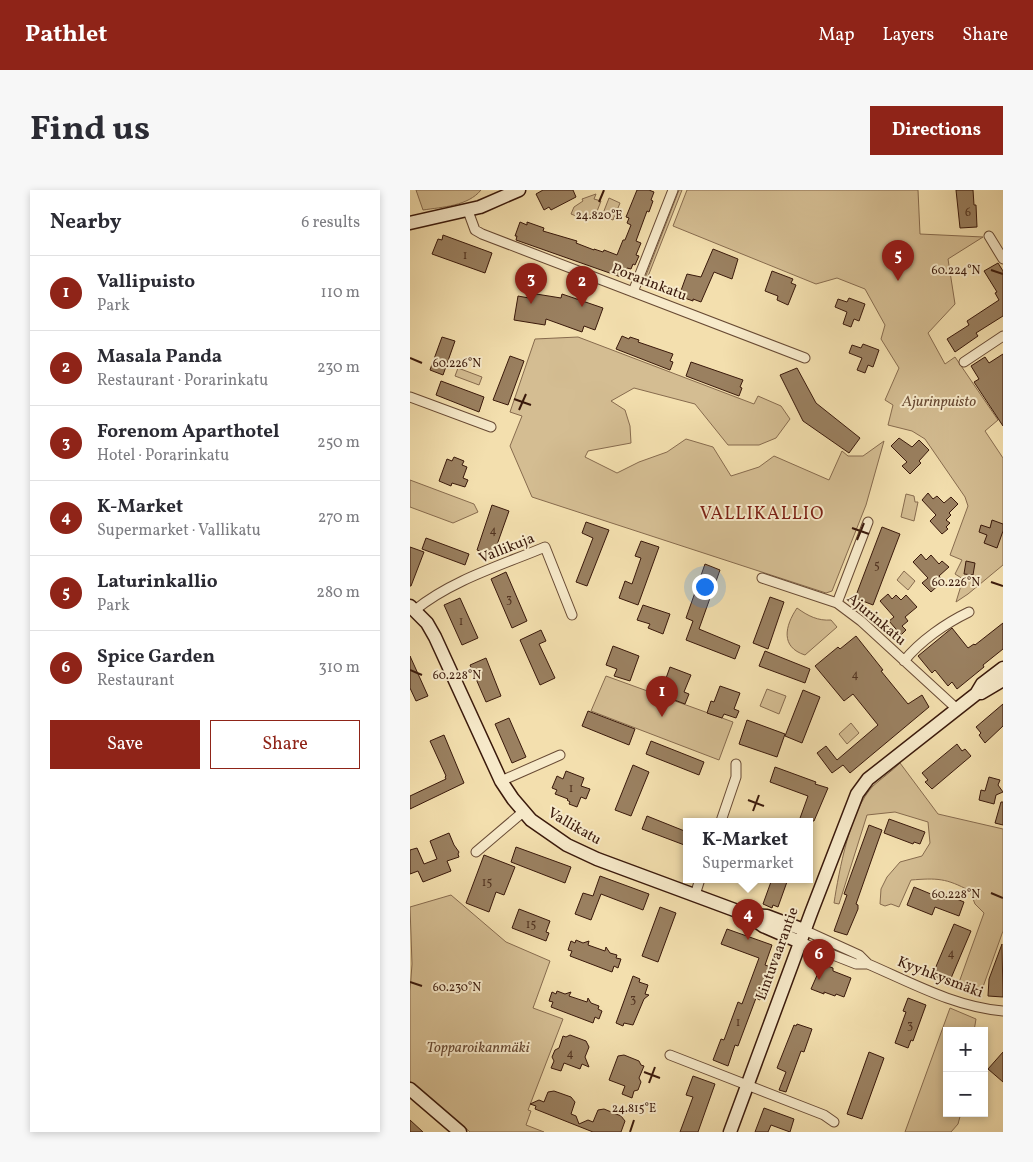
<!DOCTYPE html>
<meta charset="utf-8">
<style>
:root{--surface:#fff;--page:#f7f7f7;--text:#2b2b33;--muted:#7c7c81;--line:#e1e1e2;--accent:#8f2418}
body{margin:0;font-family:Vollkorn,serif;background:var(--page);color:var(--text)}
.controls{position:absolute;right:15px;bottom:15px;display:grid;overflow:hidden;border-radius:0px;box-shadow:0 2px 8px #0003}
.controls button{width:45px;height:45px;display:grid;place-items:center;padding:0;border:0;border-bottom:1px solid var(--line);background:var(--surface);color:var(--text);font:25px sans-serif}
.you{position:absolute;left:294px;top:396px;width:18px;height:18px;margin:-12px;border:4px solid #fff;border-radius:50%;background:#1a73e8;box-shadow:0 0 0 8px #1a73e833}
.badge{display:grid;place-items:center;width:32px;height:32px;border-radius:50%;background:var(--accent);color:#fff;font-size:16px;font-weight:700}
.pin{position:absolute;translate:-50% -41px;filter:drop-shadow(0 1px 2px #0008)}
.pin::after{content:'';position:absolute;top:26px;width:18px;height:15px;background:inherit;clip-path:polygon(0 0,100% 0,50% 100%)}
.popup{position:absolute;left:273px;top:628px;width:130px;height:65px;box-sizing:border-box;display:grid;place-content:center;border-radius:0px;background:var(--surface);filter:drop-shadow(0 1px 4px #0005);font-size:16px;white-space:nowrap;color:var(--muted)}
.popup b{font-size:19px;color:var(--text)}
.popup::after{content:'';position:absolute;left:50%;top:100%;margin-left:-10px;border:10px solid transparent;border-top-color:var(--surface)}
.list{margin:0;padding:0;list-style:none}
h2{display:flex;justify-content:space-between;align-items:center;height:65px;margin:0;padding:0 20px;font-size:21px}
h2 small{font-size:16px;font-weight:400;color:var(--muted)}
.list li{display:grid;grid-template-columns:32px 1fr auto;gap:15px;align-items:center;box-sizing:border-box;height:75px;padding:0 20px;border-top:1px solid var(--line)}
.list b{display:block;font-size:19px;white-space:nowrap}
.list p{margin:0;font-size:16px;white-space:nowrap;color:var(--muted)}
.list em{font-size:16px;font-style:normal;color:var(--muted)}
.actions{display:flex;gap:10px;padding:15px 20px}
.actions a{flex:1;padding:11px 0;border:1px solid var(--accent);border-radius:0px;text-align:center;font-size:18px;color:var(--accent)}
.actions .main{background:var(--accent);color:#fff}
.map{position:relative;flex:none;width:593px;height:942px;overflow:hidden;border-radius:0px}
header{display:flex;align-items:center;gap:30px;box-sizing:border-box;height:70px;padding:0 25px;background:var(--accent);color:#fff}
header strong{font-size:24px}
nav{display:flex;gap:28px;margin-inline-start:auto;font-size:18px}
.intro{display:flex;align-items:center;justify-content:space-between;box-sizing:border-box;height:120px;padding:0 30px}
h1{margin:0;font-size:35px}
.button{padding:12px 22px;border-radius:0px;background:var(--accent);color:#fff;font-size:18px;font-weight:700}
main{display:flex;gap:30px;padding:0 30px}
aside{flex:1;background:var(--surface);border-radius:0px;box-shadow:0 2px 8px #0003}
.map>svg:first-child{display:block}
</style>
<header>
<strong>Pathlet</strong>
<nav><a>Map</a><a>Layers</a><a>Share</a></nav>
</header>
<div class="intro"><h1>Find us</h1><a class="button">Directions</a></div>
<main>
<aside>
<h2>Nearby<small>6 results</small></h2>
<ul class="list">
<li><span class="badge">1</span><div><b>Vallipuisto</b><p>Park</p></div><em>110 m</em></li>
<li><span class="badge">2</span><div><b>Masala Panda</b><p>Restaurant · Porarinkatu</p></div><em>230 m</em></li>
<li><span class="badge">3</span><div><b>Forenom Aparthotel</b><p>Hotel · Porarinkatu</p></div><em>250 m</em></li>
<li><span class="badge">4</span><div><b>K-Market</b><p>Supermarket · Vallikatu</p></div><em>270 m</em></li>
<li><span class="badge">5</span><div><b>Laturinkallio</b><p>Park</p></div><em>280 m</em></li>
<li><span class="badge">6</span><div><b>Spice Garden</b><p>Restaurant</p></div><em>310 m</em></li>
</ul>
<div class="actions"><a class="main">Save</a><a>Share</a></div>
</aside>
<div class="map">
<svg width="593" height="942" viewBox="0 0 593 942">
<rect width="100%" height="100%" fill="#f3dfae"/>
<filter id="stains"><feTurbulence type="fractalNoise" baseFrequency=".004" numOctaves="4"/><feColorMatrix values="0 0 0 0 .2 0 0 0 0 .09 0 0 0 0 .02 0 0 0 .5 -.17"/></filter>
<radialGradient id="worn" r=".72"><stop offset=".6" stop-color="#630" stop-opacity="0"/><stop offset="1" stop-color="#630" stop-opacity=".3"/></radialGradient>
<path fill="#d4bd92" stroke="#876b4e" d="M6,0H71C58,16 33,17 13,20Z
M269,0H272L237,89L235,88Z
M277,0H508L510,44L573,47L538,69L545,114L518,143L535,174L545,167L588,230L575,241L593,268V375L558,404L546,412L553,389L545,384L552,370L540,365L558,316L555,307L515,249L502,241L478,235L483,215L475,210L489,178L471,149L475,135L455,99L427,88L406,94L263,36Z
M186,4L184,9L191,11L184,29L173,24L171,28L161,24L164,17L173,11L172,9Z
M199,8L210,13L203,30L192,26Z
M168,147L344,214L348,206L371,216L380,229L366,248L349,255H318L285,214L224,198L201,211L215,220L220,236L221,253L178,261L175,267L207,283L229,272L257,262L276,249L303,257L321,286L349,277L364,266L419,290L432,261L438,266H453L474,251L456,315L422,401L416,403L122,307L100,256L112,226L100,222L125,149Z
M48,178L72,187L69,195L45,186Z
M0,290L64,314L68,322L43,333L0,317Z
M496,304L504,306L505,312H508L504,331L491,327Z
M494,381L505,391L498,400L487,390Z
M387,418C398,426 408,431 421,430L427,437L395,465C370,457 375,436 387,418Z
M196,486L323,532L309,570L181,521Z
M357,499L376,506L369,524L350,516Z
M441,533L449,543L437,554L429,544Z
M490,573L528,624L593,639V741L569,808L547,798L574,723L565,714L560,701C536,688 527,688 501,690L489,717L481,714L475,716L470,714L471,699L477,687L490,672L512,666L520,653L518,632L485,622L457,625L429,714L424,713C429,681 440,620 463,596C472,588 482,581 490,573Z
M41,705L96,752L140,771L123,818L153,829L118,920L121,921L116,935L134,942H60L0,891V801L2,774L0,717Z
M540,818L566,829L564,841H537V923H551L548,934L541,942H495Z"/>
<path fill="#9a8060" stroke="#3a190b" d="M133,0H163L166,7L141,20L139,17L134,20L126,4Z
M227,0H239L244,2L241,10L243,11L239,22L237,21L226,51L231,53L226,65L229,66L225,75L223,74L221,79L217,78L211,87L106,50L107,46H105L110,32L117,35V32L134,38L133,41L167,51L166,53L184,60V59L193,62L194,60L207,65L213,50H215L221,35L217,33L219,28L216,27Z
M546,0H563L564,15H566L567,37L550,38Z
M33,45L82,63L75,83L22,64L28,49L32,50Z
M303,59L328,69L322,89L304,82L291,112L283,109V111L269,106L277,84L291,87Z
M588,73L593,81V126L566,143L568,146L545,162L537,149L559,135L557,131L589,110L585,103L587,102L574,81Z
M362,81L383,89L381,93L386,95L378,115L367,110L368,106L355,101Z
M120,103L151,108L152,104L193,118L185,140L174,136L172,142L136,129L135,135L104,130L108,106L119,108Z
M439,108L455,114L449,131L444,129L441,137L433,134L437,122L425,117L428,109L437,112Z
M212,146L219,149L220,147L229,150L228,152L263,164L260,171L263,172L260,180L206,159Z
M32,147L45,151L33,185L20,180Z
M453,154L469,160L463,177L458,175L455,183L447,180L452,168L439,163L442,155L451,158Z
M593,164V236L564,192L569,189L561,176L575,167L579,173Z
M100,166L114,171L98,215L83,210Z
M281,172L333,190L330,197L332,198L329,206L276,186Z
M387,178L406,213L450,248L439,263L393,231L370,185Z
M31,191L74,207L69,222L26,205Z
M489,248L502,257L509,250L519,260L509,271L511,273L500,284L492,276L497,272L481,256Z
M44,267L54,271L52,275L57,277L53,288L58,290L55,297L42,293L41,296L29,291L37,269L42,271Z
M518,303L523,309L527,306L534,313L541,307L548,314L539,323L541,325L536,330L540,333L536,337L538,339L532,344L520,331L526,325L512,310Z
M82,315L99,321L83,366L67,360Z
M582,330L593,334V341L587,358L574,353L577,345L569,342L571,335L580,338Z
M176,332L199,340L177,396L166,392L183,348L172,343Z
M472,337L490,344L463,415L445,408Z
M16,348L59,364L55,375L12,359Z
M231,351L249,357L228,415L209,408L215,391L222,394L231,368L225,366Z
M0,357L14,362L1,396H0Z
M511,364L516,370L521,365L529,374L532,371L539,377L529,386L533,391L521,402L512,393L518,388L503,372Z
M556,371L565,373L563,385L554,384Z
M295,374L310,380L289,439L330,456L325,469L276,450L283,431L276,428Z
M96,382L117,431L102,438L81,389Z
M478,404L482,409L486,405L491,410L496,405L507,417L495,427L498,431L492,436L496,440L491,445L479,431L484,427L470,411Z
M360,407L374,412L358,459L343,453Z
M50,408L68,448L52,455L34,415Z
M233,415L260,424L253,444L238,438L240,434L227,430Z
M593,433V459L573,475L574,477L547,499L542,492L538,496L525,480L522,483L508,466L542,438L558,458L564,454L565,455Z
M131,440L136,451L129,454L145,488L130,495L110,450Z
M446,446L473,480L471,481L498,514L512,505L519,517L440,583L433,575L422,583L407,563L416,556L427,570L468,535L443,504L434,511L405,476L428,457L430,459Z
M203,456L229,466L220,491L204,486L207,479L196,475Z
M355,461L400,479L395,493L349,476Z
M0,466L18,506L6,511L0,498Z
M76,468L91,506L76,512L60,475Z
M260,477L281,485L274,502L279,504L275,514L259,508L261,503L248,498L251,490L255,491Z
M310,496L330,503L324,519L329,521L326,528L314,524L312,528L297,523L301,511L304,512Z
M393,500L410,507L392,553L375,546Z
M593,514V536L575,553L569,545L571,543L566,537Z
M178,521L225,539L219,555L172,536Z
M99,528L116,567L102,573L85,534Z
M337,530L375,544L367,567L329,554Z
M34,545L54,593L0,619V606L36,589L35,587L36,586L20,551Z
M241,551L294,572L289,585L236,564Z
M547,554L552,561L555,559L561,566L522,599L515,592L518,590L512,583Z
M223,575L239,582L221,626L205,620Z
M365,577L406,592L405,594L418,598L404,631H389L398,606L360,592Z
M156,581L174,588L171,596L180,599L176,609L171,607L167,617L159,614L160,612L157,610L158,609L145,604L147,600L142,598L147,586L153,589Z
M579,587L590,590L588,595L593,602L586,605L584,614L569,610L571,600L575,601Z
M591,612H593V635L585,633Z
M237,626L277,642V656L232,639Z
M479,629L515,642L510,654L504,652L503,654L474,643Z
M459,635L472,640L446,714L448,715V719L437,745L424,741L437,705L434,704Z
M39,643L44,655L49,662L48,664L49,667L37,671L41,681L13,692L8,681L0,684V660L7,658L14,674L27,669L20,651Z
M106,657L161,677L155,693L101,672Z
M74,665L105,677L94,705L86,702L79,722L56,713Z
M190,686L239,704L233,720L191,704L181,730L165,724L173,703L183,706Z
M362,689H378L368,717L363,715L362,718L353,714Z
M504,697L528,707L530,702L554,712L549,726L525,717L522,725L497,715Z
M250,717L266,723L248,772L232,766Z
M109,719L140,731L136,742L139,743L136,751L102,738Z
M544,734L561,741L539,793L522,786Z
M317,739L362,755L355,775L363,778L350,810L346,808L328,856L325,855L318,876L303,870L311,849L314,850L328,812L332,814L349,768L311,754Z
M166,750L173,753L179,751L178,755L195,761L196,757L200,763L207,765L206,768L211,769L208,778L204,776L202,782L160,766L162,761L158,760L161,751L165,753Z
M592,754L593,807L578,806L579,789Z
M412,774L423,778V781L441,788L434,807L426,804L425,806L414,802V804L401,799Z
M223,786L230,789L229,792L238,795L235,804L239,805L234,809L223,835L214,833L213,836L206,833Z
M147,801L155,804L161,802L159,806L177,812L178,808L181,813L189,816L188,819L192,821L189,829L185,827L183,833L141,817L143,812L139,811L142,802L146,804Z
M498,808L516,815L503,851L501,850L498,858L485,853L496,822L493,821Z
M387,834L402,839L394,862L391,861L376,902L369,900L376,882L367,878L384,835L386,836Z
M160,845L176,851L179,857L175,867L179,877L172,874L170,879L154,873L151,881L141,878L144,871L142,867L145,860L149,858L153,846L156,847Z
M459,862L474,868L452,929L437,924Z
M593,862V892L578,879Z
M214,865L229,871L231,875L234,876L229,888L231,892L228,900L224,901L222,908L212,904L215,896L199,890L208,866Z
M283,886L305,894L288,942H270L283,907L276,905Z
M144,901L161,907L165,912L161,924L166,926L169,934L178,930L183,932L188,920L194,919L211,926L215,931L211,942H183L125,919L126,916L120,914L129,910L134,912L138,902Z
M354,918L384,929L380,942L361,935L358,942H345Z
M0,930L13,942H0Z"/>
<g fill="none" stroke-linecap="round" stroke-linejoin="round">
<g stroke="#684a34" stroke-width="11">
<path id="street" d="M58,21L65,40L72,44L395,168
M579,46L593,69
M223,102L263,0
M554,172L593,146
M0,207L81,237
M352,388L427,413L451,431L547,519
M427,413L458,332
M5,420C42,390 92,375 135,357L162,425
M494,471C510,451 536,433 559,422
M91,591L150,565
M311,631L326,587V574
M66,662L113,622
M285,705L290,689
M394,740L449,765L458,774
M390,752L446,774H458C502,793 545,817 593,821
M260,865L414,925L424,932"/>
</g>
<g stroke="#3a190b" stroke-width="15">
<path id="secondary" d="M0,33L70,17L109,0
M0,416L17,433L25,447L91,591L103,609L121,630L157,655L187,669L338,725L353,736L390,752
M571,503L593,490
M338,725L357,726L394,740
M0,899L50,942
M320,942L401,723L447,604L458,589L566,504L572,494L593,478"/>
</g>
<use href="#street" stroke="#f7eaca" stroke-width="9"/>
<use href="#secondary" stroke="#f7eaca" stroke-width="12"/>
</g>
<path fill="none" stroke="#3a190b" stroke-width="2" d="M189,12L194,0M581,80L593,84M0,168L12,173M104,209L121,215M109,220L116,204M442,338L459,344M447,350L454,333M581,392L593,396M0,480L12,485M338,610L354,616M343,621L349,605M581,703L593,708M0,792L12,796M234,882L250,888M239,893L245,877M220,942L224,930"/>
<g text-anchor="middle" dominant-baseline="central" stroke-width="4" stroke-linejoin="round" paint-order="stroke">
<g font-size="12" fill="#523320">
<text x="558" y="23">6</text>
<text x="55" y="66">1</text>
<text x="83" y="341">4</text>
<text x="467" y="376">5</text>
<text x="99" y="410">3</text>
<text x="51" y="432">1</text>
<text x="445" y="485">4</text>
<text x="161" y="599">1</text>
<text x="77" y="693">15</text>
<text x="121" y="735">15</text>
<text x="541" y="764">4</text>
<text x="223" y="810">3</text>
<text x="328" y="833">1</text>
<text x="500" y="836">3</text>
<text x="160" y="864">4</text>
</g>
<g font-size="15" fill="#3a190b" stroke="#f7eaca">
<text transform="translate(239 93) rotate(21)">Porarinkatu</text>
<text transform="translate(97 359) rotate(-22)">Vallikuja</text>
<text transform="translate(466 430) rotate(40)">Ajurinkatu</text>
<text transform="translate(164 637) rotate(30)">Vallikatu</text>
<text transform="translate(368 764) rotate(-70)">Lintuvaarantie</text>
<text transform="translate(530 788) rotate(21)">Kyyhkysmäki</text>
</g>
<g font-size="15" font-style="italic" fill="#684a34" stroke="#f7eaca">
<text x="529" y="212">Ajurinpuisto</text>
<text x="68" y="858">Topparoikanmäki</text>
</g>
<g font-size="18" letter-spacing="1" fill="#7a1f14" stroke="#f7eaca">
<text x="352" y="324">VALLIKALLIO</text>
</g>
</g>
<g font-size="12" text-anchor="middle" fill="#3a190b" stroke="#f7eaca" stroke-width="4" stroke-linejoin="round" paint-order="stroke">
<text x="189" y="29">24.820°E</text>
<text x="546" y="84">60.224°N</text>
<text x="47" y="177">60.226°N</text>
<text x="546" y="396">60.226°N</text>
<text x="47" y="489">60.228°N</text>
<text x="546" y="708">60.228°N</text>
<text x="47" y="801">60.230°N</text>
<text x="224" y="922">24.815°E</text>
</g>
<rect width="100%" height="100%" filter="url(#stains)"/>
<rect width="100%" height="100%" fill="url(#worn)"/>
</svg>
<div class="controls">
<button>+</button>
<button>−</button>
</div>
<div class="you"></div>
<div class="pin badge" style="left:252px;top:527px">1</div>
<div class="pin badge" style="left:172px;top:117px">2</div>
<div class="pin badge" style="left:121px;top:114px">3</div>
<div class="pin badge" style="left:338px;top:750px">4</div>
<div class="popup"><b>K-Market</b>Supermarket</div>
<div class="pin badge" style="left:488px;top:91px">5</div>
<div class="pin badge" style="left:409px;top:790px">6</div>
</div>
</main>
